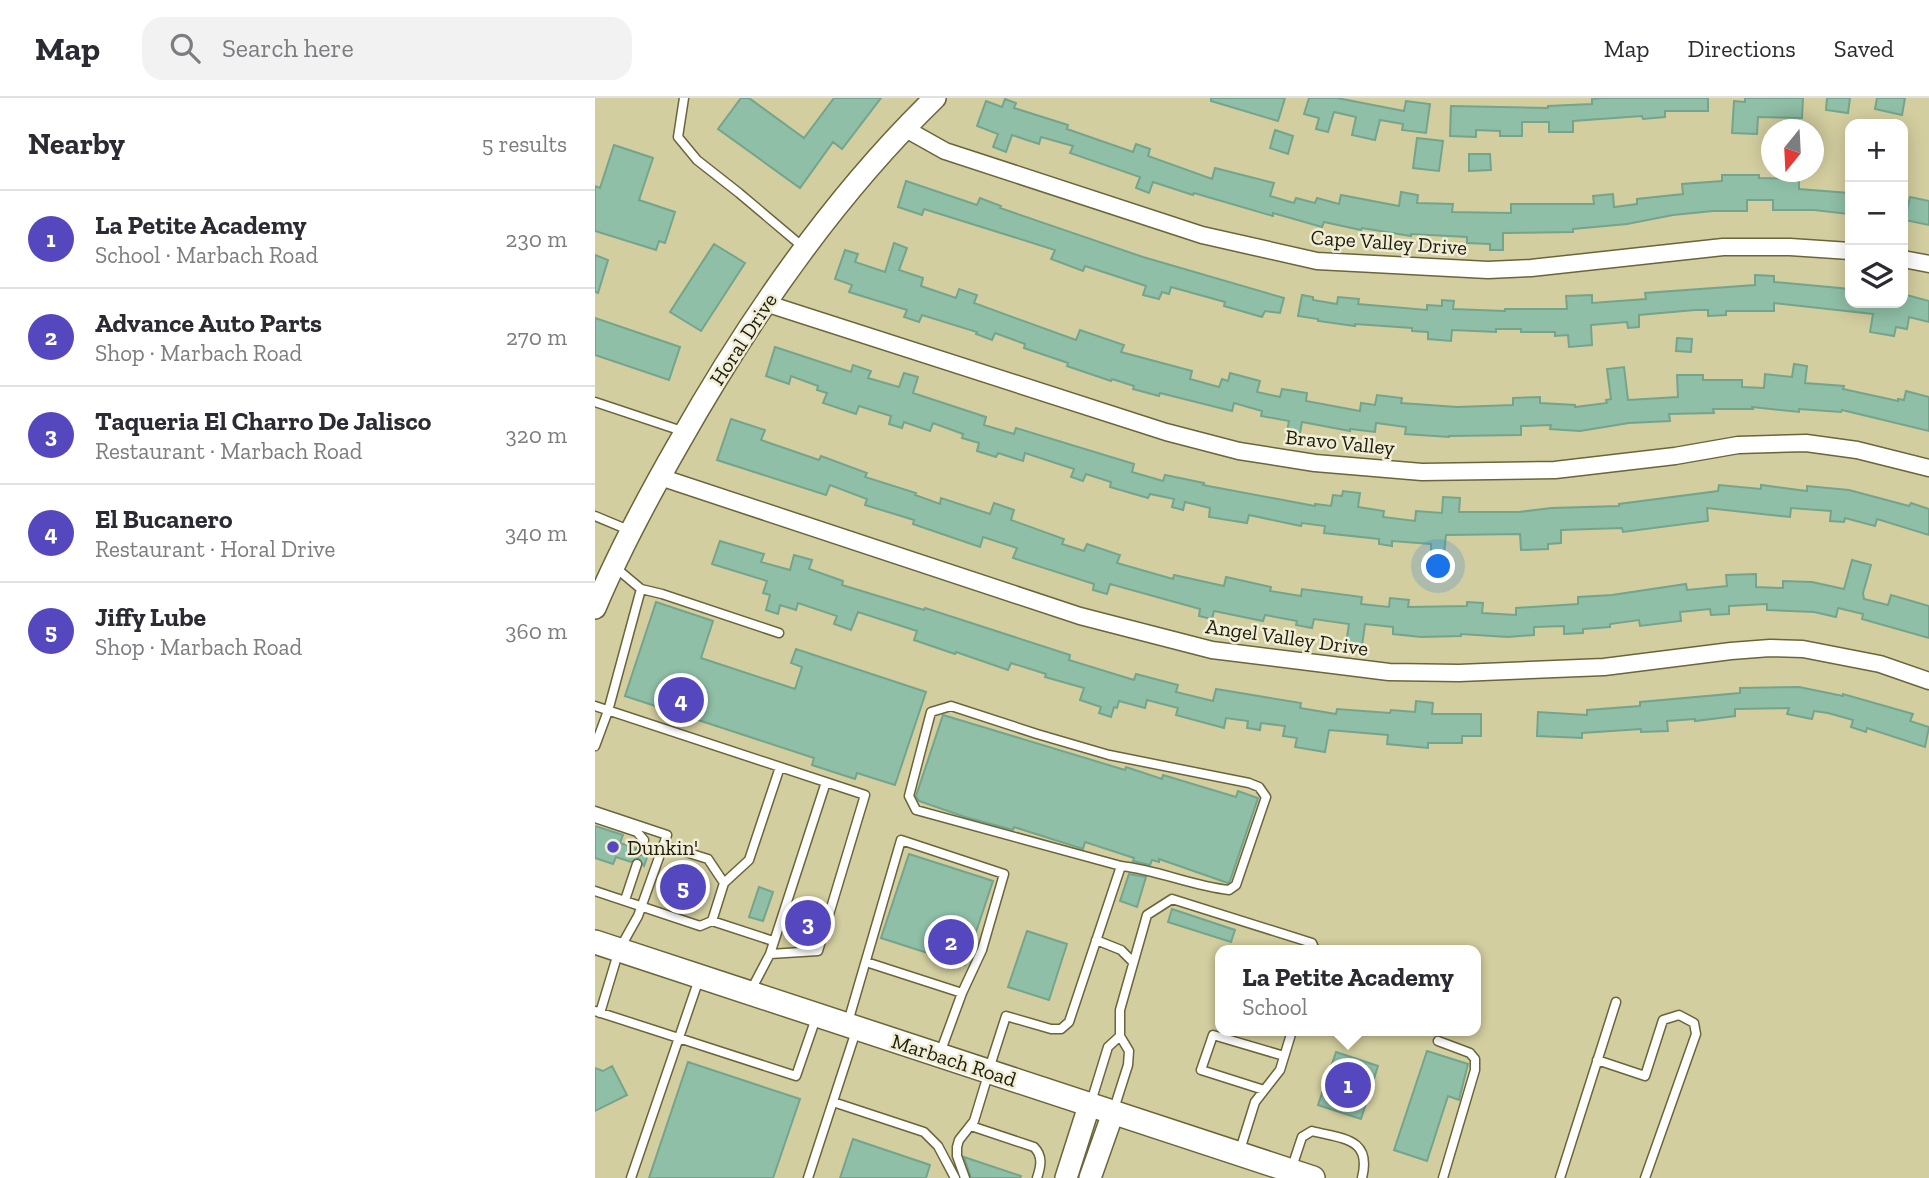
<!DOCTYPE html>
<meta charset="utf-8">
<style>
:root{--surface:#fff;--page:#f2f2f3;--text:#2b2b33;--muted:#7c7c81;--line:#e1e1e2;--accent:#5548bf}
body{margin:0;font-family:"Zilla Slab",serif;background:var(--page);color:var(--text)}
.controls{position:absolute;right:21px;top:21px;display:grid;overflow:hidden;border-radius:14px;box-shadow:0 4px 18px #0003}
.controls button{width:63px;height:63px;display:grid;place-items:center;padding:0;border:0;border-bottom:2px solid var(--line);background:var(--surface);color:var(--text);font:35px sans-serif}
.compass{position:absolute;left:1166px;top:21px;width:63px;height:63px;border-radius:50%;background:var(--surface);box-shadow:0 4px 18px #0003;rotate:198deg}
.you{position:absolute;left:844px;top:469px;width:24px;height:24px;margin:-18px;border:5px solid #fff;border-radius:50%;background:#1a73e8;box-shadow:0 0 0 10px #1a73e833}
.badge{display:grid;place-items:center;width:46px;height:46px;border-radius:50%;background:var(--accent);color:#fff;font-size:23px;font-weight:700}
.pin{position:absolute;translate:-50% -50%;border:4px solid #fff;box-shadow:0 2px 7px #0006}
.popup{position:absolute;left:620px;top:847px;width:266px;height:91px;box-sizing:border-box;display:grid;place-content:center;border-radius:14px;background:var(--surface);filter:drop-shadow(0 2px 5px #0005);font-size:23px;white-space:nowrap;color:var(--muted)}
.popup b{font-size:26px;color:var(--text)}
.popup::after{content:'';position:absolute;left:50%;top:100%;margin-left:-14px;border:14px solid transparent;border-top-color:var(--surface)}
.list{margin:0;padding:0;list-style:none}
h2{display:flex;justify-content:space-between;align-items:center;height:91px;margin:0;padding:0 28px;font-size:30px}
h2 small{font-size:23px;font-weight:400;color:var(--muted)}
.list li{display:grid;grid-template-columns:46px 1fr auto;gap:21px;align-items:center;box-sizing:border-box;height:98px;padding:0 28px;border-top:2px solid var(--line)}
.list b{display:block;font-size:26px;white-space:nowrap}
.list p{margin:0;font-size:23px;white-space:nowrap;color:var(--muted)}
.list em{font-size:23px;font-style:normal;color:var(--muted)}
.icon{flex:none;width:38px;height:38px;fill:none;stroke:currentColor;stroke-width:2;stroke-linecap:round;stroke-linejoin:round}
.map{position:relative;flex:none;width:1334px;height:1080px;overflow:hidden}
header{display:flex;align-items:center;gap:42px;box-sizing:border-box;height:98px;padding:0 35px;background:var(--surface);border-bottom:2px solid var(--line)}
header strong{font-size:33px}
nav{display:flex;gap:38px;margin-inline-start:auto;font-size:24px}
.search{width:490px;height:63px;background:var(--page);display:flex;align-items:center;gap:18px;box-sizing:border-box;padding:0 24px;border-radius:21px;color:var(--muted);font-size:26px}
main{display:flex}
aside{flex:1;background:var(--surface)}
.map>svg:first-child{display:block}
</style>
<header>
<strong>Map</strong>
<div class="search"><svg class="icon" aria-label="search" viewBox="0 0 24 24"><circle cx="10" cy="10" r="6"/><path d="M15 15l6 6"/></svg>Search here</div>
<nav><a>Map</a><a>Directions</a><a>Saved</a></nav>
</header>
<main>
<aside>
<h2>Nearby<small>5 results</small></h2>
<ul class="list">
<li><span class="badge">1</span><div><b>La Petite Academy</b><p>School · Marbach Road</p></div><em>230 m</em></li>
<li><span class="badge">2</span><div><b>Advance Auto Parts</b><p>Shop · Marbach Road</p></div><em>270 m</em></li>
<li><span class="badge">3</span><div><b>Taqueria El Charro De Jalisco</b><p>Restaurant · Marbach Road</p></div><em>320 m</em></li>
<li><span class="badge">4</span><div><b>El Bucanero</b><p>Restaurant · Horal Drive</p></div><em>340 m</em></li>
<li><span class="badge">5</span><div><b>Jiffy Lube</b><p>Shop · Marbach Road</p></div><em>360 m</em></li>
</ul>
</aside>
<div class="map">
<svg width="1334" height="1080" viewBox="0 0 1334 1080">
<rect width="100%" height="100%" fill="#d3ce9f"/>
<path fill="#8fbfa7" stroke="#75a48d" stroke-width="2" d="M146,0H154L209,40L239,0H286L247,51L238,44L205,90L123,31Z
M616,0H690L683,23L616,3Z
M714,0H742L809,13L811,3L835,6L831,35L807,32L808,26L785,22L780,42L757,37L761,19L739,14L733,34L721,31L724,20L709,16Z
M1007,0H1113V13H1070V19L1048,21L1047,18L978,23V34H954V24H927V38H905V33L881,32V39L855,38L856,8L953,10V8L997,6V1Z
M1150,0H1208L1207,20L1163,19L1162,36L1137,35L1139,3L1150,4Z
M1232,0H1255L1253,15L1231,12Z
M1282,0H1310L1307,17L1280,11Z
M410,1L421,5L419,10L473,27L472,31L538,54L541,46L555,51L553,58L617,81L620,70L679,85L675,98L699,105L701,100L720,105L722,100L744,106L746,97L804,108L806,94L823,97L822,105L858,106L857,114L916,115V106H999L998,98L1018,96L1019,109L1042,106V101L1088,96L1087,86L1127,83V77H1164V80L1204,81V91L1254,95L1253,116L1219,112H1178V102H1152V113H1118L1078,117L1032,126L978,131V134L908,135V152H895V146L872,145V139L816,136V138L767,130L766,132L729,124L727,129L678,115V118L599,95L598,97L558,84L554,95L541,90L545,79L475,55L478,48L446,39L444,46L417,37L411,54L398,49L403,36L382,28L391,3L407,9Z
M680,32L698,38L693,56L675,50Z
M822,40L848,43L844,73L818,70Z
M19,47L58,60L44,102L80,114L70,145L64,143L61,152L0,133V88L5,90Z
M874,56H895L896,72L874,73Z
M311,83L382,107L385,100L406,108L405,110L548,159L689,200L685,215L670,213L667,219L629,208L630,204L576,189L574,196L567,194L564,201L548,197L551,188L490,168L488,173L456,161L460,152L329,111L327,117L303,109Z
M1315,99L1334,103V127L1310,122Z
M299,145L312,150L304,172L328,180L326,188L361,200L364,191L382,197L379,205L481,242L485,232L529,247L526,254L597,273L595,281L624,289L627,281L633,283L635,275L665,283L662,294L685,299L687,291L712,295L711,303L765,313L766,305L780,307L782,297L807,300L806,305L862,309L918,307V300L945,299V305L980,307V309L1012,305L1011,302L1016,301L1012,271L1029,269L1033,302L1083,299L1082,277H1108V282H1147V289L1169,290L1170,276L1197,279L1199,266L1212,268L1210,285L1249,288L1248,291L1303,303V301L1309,302L1311,293L1334,299V333L1247,312L1246,314L1204,311V314L1157,309L1158,311H1118L1119,315L1074,316L1075,323L1034,325L985,333L955,331L956,327L926,328V337L854,338V339L810,336L811,329L781,325L780,334L755,331V333L707,324L704,340L691,338L694,323L666,318L667,313L639,305L637,313L565,295L564,298L538,291L539,288L517,281L516,283L472,268L473,265L429,250L430,246L400,235L397,242L381,236L382,234L327,217L324,224L309,219L312,212L254,194L257,187L240,181L250,152L263,156L260,164L290,174Z
M119,146L150,165L106,233L75,214Z
M0,157L13,162L3,195L0,194Z
M1160,177L1179,178V184L1255,191V205H1308V196L1334,203V224L1314,219L1312,231L1301,229L1299,238L1275,234L1278,216L1179,205V213H1131V217L1113,218V212H1100L1044,217V229L1033,230L1032,224L996,227L997,247L974,249L973,237L960,238V234H926V231H901V234L857,232L856,243L833,241V234L817,233V230L760,226V228L723,223V221L703,218L707,197L718,199V202L742,206L743,199L764,201L763,206L832,212V207L847,208V202L859,203L858,211L910,213V211H972L971,198L997,197V205L1051,201L1050,195L1160,187Z
M0,220L85,249L74,282L0,257Z
M1082,240L1097,241L1096,254L1081,253Z
M180,249L256,274L258,267L276,273L273,280L304,289L309,275L323,279L318,295L391,319L389,327L419,336L421,330L539,366L537,374L568,383L570,377L609,385L608,387L720,408V406L736,408L738,397L747,398L748,393L765,395L763,409L789,413L788,419L820,423L821,413L847,415L848,399L865,400L864,414H924L956,410L1024,408V406L1123,393L1124,387L1166,391V387L1212,393V388L1254,392L1314,408L1316,405L1334,411V437L1282,421L1280,428L1250,420L1249,424L1235,423L1236,413L1196,410L1195,419L1112,410L1113,423L1028,434L1027,430L966,432V445L953,446V451L926,452L925,436L851,437L849,456L836,455V446L797,443V448L784,446V441L729,435L730,428L707,425L706,428L654,417L652,425L614,419L615,410L590,404L588,412L577,409L579,401L555,396L553,400L515,389L516,384L491,376L488,383L476,379L479,371L430,355L428,363L403,355L401,359L382,353L384,345L367,340L368,336L338,325L335,333L309,324L307,330L294,326L296,318L264,308L261,316L228,305L232,295L222,292L223,288L196,278L194,286L171,278Z
M136,321L170,332L166,342L224,362L226,358L272,375L270,379L321,395L320,397L345,406L346,400L395,416L399,405L419,412L416,422L469,441L467,446L489,453L492,446L525,457L522,465L578,481L579,477L629,488L631,479L676,489L675,493L706,498L707,491L767,499L766,506L794,509L795,500L814,502L813,509L872,508V504L888,505L887,515L921,517V510L983,506V499L1017,497L1091,486L1092,492L1132,488L1131,477L1161,476V489L1188,490V483L1217,484L1249,491L1257,462L1276,467L1268,495L1269,501L1293,507L1296,497L1334,508V540L1267,521L1268,516L1243,510L1241,519L1219,514L1172,512V506L1134,508V516L1116,517L1115,511L1085,514L1086,523L1045,528L1044,522L1015,526V529L988,531V535L969,536V528L939,529V537L913,539L866,536V538L826,539L798,536V529L770,526L767,548L751,546L754,526L719,521L717,530L701,527L702,523L670,517L668,523L619,513L617,521L604,518L605,511L515,486L512,496L498,492L499,486L418,460L422,450L388,439L385,449L318,426L319,422L270,407L272,401L235,387L231,397L122,362Z
M125,443L169,456L166,464L195,472L199,457L217,462L214,471L248,483L247,487L329,512L330,510L475,557L474,562L539,582L541,576L583,587L581,594L618,603L621,591L706,605L705,610L741,616L742,611L795,615L796,612L820,614L821,603L838,605L837,616H886V638H867V645H833V650L792,646L793,637L734,632L730,654L700,649L702,640L688,638L690,628L666,625L665,632L652,630L653,623L631,620L629,630L581,617L583,610L552,602L550,610L524,603L522,610L519,609L516,619L504,615L506,609L485,602L489,590L450,579L451,576L416,565L413,572L361,554L360,556L319,542L322,533L263,514L256,532L239,526L242,518L203,505L201,512L185,507L183,516L171,512L175,497L168,495L172,483L117,466Z
M61,504L118,523L106,560L200,591L207,569L196,565L201,551L331,594L300,687L262,675L260,681L217,667L219,660L30,598Z
M1204,589L1248,598V596L1318,616L1315,623L1334,629L1330,649L1272,630L1271,634L1256,629L1258,622L1233,615L1219,613L1217,621L1192,616L1194,610L1140,611V618L1100,623V621L1072,623L1073,633L1046,634V631L987,635V640L942,638L943,614L992,617V612L1045,608V604L1145,595V590Z
M348,617L530,672L531,669L567,681L568,677L641,699L643,693L663,700L635,783L633,785L564,761V764L557,762L555,767L538,763L539,760L490,744L488,751L419,729L418,732L370,719L324,703L321,698Z
M0,728L28,737L25,745L40,750L43,758L54,754L49,768L43,760L36,764L21,759L18,766L0,760Z
M314,756L398,783L370,867L286,840Z
M77,774L107,784L100,805L70,795Z
M534,776L551,779L542,809L525,803Z
M164,789L178,794L168,823L154,819Z
M577,811L640,832L636,844L573,824Z
M208,812L224,817L217,838L202,833Z
M432,833L472,846L454,902L413,889Z
M832,953L873,966L864,1002L853,998L832,1063L799,1052Z
M741,954L783,968L766,1021L723,1007Z
M93,964L205,1001L178,1080H54Z
M17,968L32,997L0,1013V970L8,973Z
M258,1041L335,1067L331,1080H245Z
M369,1059L426,1078L425,1080H376Z"/>
<g fill="none" stroke-linecap="round" stroke-linejoin="round">
<g stroke="#6a653a" stroke-width="11">
<path id="service" d="M89,0L83,39L102,62L144,95L208,149
M0,304L90,334
M0,418L36,433
M46,491L67,496L184,535
M0,608L270,697L223,853L175,856L155,894
M356,608L442,636L514,657L654,685L664,689L671,699L641,787L634,792C597,788 563,772 526,768L321,712L314,698L336,614Z
M0,648L13,613L46,491L21,470
M0,713L72,737L43,818L24,852L5,915
M0,720L42,734L49,742L46,752
M68,747L113,761L129,785
M0,793L105,828L117,823
M30,802L42,766
M501,842L526,852L538,864
M178,843L117,823L129,785L154,762L185,669
M175,856L231,684
M271,864L367,895
M0,913L201,978L221,920
M253,924L306,742L409,776L387,852L367,895L345,955
M843,943L875,955L880,961V972L848,1080
M1002,962L1050,978L1068,922L1084,917L1099,925L1101,936L1050,1080
M394,971L411,918L456,931H466L474,924L526,768
M669,992L606,972L618,937L689,958
M238,1004L329,1034L343,1048L360,1080
M496,1004L513,949L525,938
M518,1014L533,967L534,953L525,938V912L552,817L577,801L717,845L720,852
M376,1028L439,1049C448,1058 446,1068 442,1080
M645,1052L660,1004L685,972L697,933
M696,1072L707,1039L717,1033C748,1041 777,1040 767,1080
M36,1080L104,881
M213,1080L261,933
M370,1080L362,1058V1049L364,1042L379,1023L393,977
M965,1080L1021,904"/>
</g>
<g stroke="#6a653a" stroke-width="19">
<path id="minor" d="M309,30L350,53L607,137L722,163L893,172L936,170L1128,149H1195L1255,153
M1308,161L1334,166
M170,205L571,334L644,353L720,365L827,374L960,372L1080,358L1143,347L1211,345L1262,352L1334,370
M65,379L485,518L617,552L794,574L864,575L1009,569L1136,553L1175,550L1208,551L1285,566L1334,583"/>
</g>
<g stroke="#6a653a" stroke-width="24">
<path id="tertiary" d="M0,510C24,453 53,399 84,345C154,221 237,100 340,0
M471,1080L494,1008
M495,1080L518,1015"/>
</g>
<g stroke="#6a653a" stroke-width="26">
<path id="secondary" d="M0,844L718,1080"/>
</g>
<use href="#service" stroke="#fff" stroke-width="8"/>
<use href="#minor" stroke="#fff" stroke-width="16"/>
<use href="#tertiary" stroke="#fff" stroke-width="21"/>
<use href="#secondary" stroke="#fff" stroke-width="23"/>
</g>
<circle fill="#5548bf" stroke="#f0eed6" stroke-width="2.5" cx="18" cy="749" r="7"/>
<g text-anchor="middle" dominant-baseline="central" stroke-width="5" stroke-linejoin="round" paint-order="stroke">
<g font-size="21" fill="#1f1c0a" stroke="#f0eed6">
<text transform="translate(794 144) rotate(4)">Cape Valley Drive</text>
<text transform="translate(148 241) rotate(-57)">Horal Drive</text>
<text transform="translate(745 344) rotate(6)">Bravo Valley</text>
<text transform="translate(692 539) rotate(8)">Angel Valley Drive</text>
<text transform="translate(359 962) rotate(18)">Marbach Road</text>
</g>
<g font-size="21" fill="#1f1c0a" stroke="#f0eed6" text-anchor="start">
<text x="32" y="749">Dunkin'</text>
</g>
</g>
</svg>
<div class="controls">
<button>+</button>
<button>−</button>
<button><svg class="icon" aria-label="layers" viewBox="0 0 24 24"><path d="M12 4l9 5-9 5-9-5zM3 14l9 5 9-5"/></svg></button>
</div>
<svg class="compass" viewBox="-18 -18 36 36"><path d="M0-13l5 13h-10z" fill="#e53935"/><path d="M0 13l5-13h-10z" fill="#7c7c81"/></svg>
<div class="you"></div>
<div class="pin badge" style="left:753px;top:987px">1</div>
<div class="popup"><b>La Petite Academy</b>School</div>
<div class="pin badge" style="left:356px;top:844px">2</div>
<div class="pin badge" style="left:213px;top:825px">3</div>
<div class="pin badge" style="left:86px;top:602px">4</div>
<div class="pin badge" style="left:88px;top:789px">5</div>
</div>
</main>
